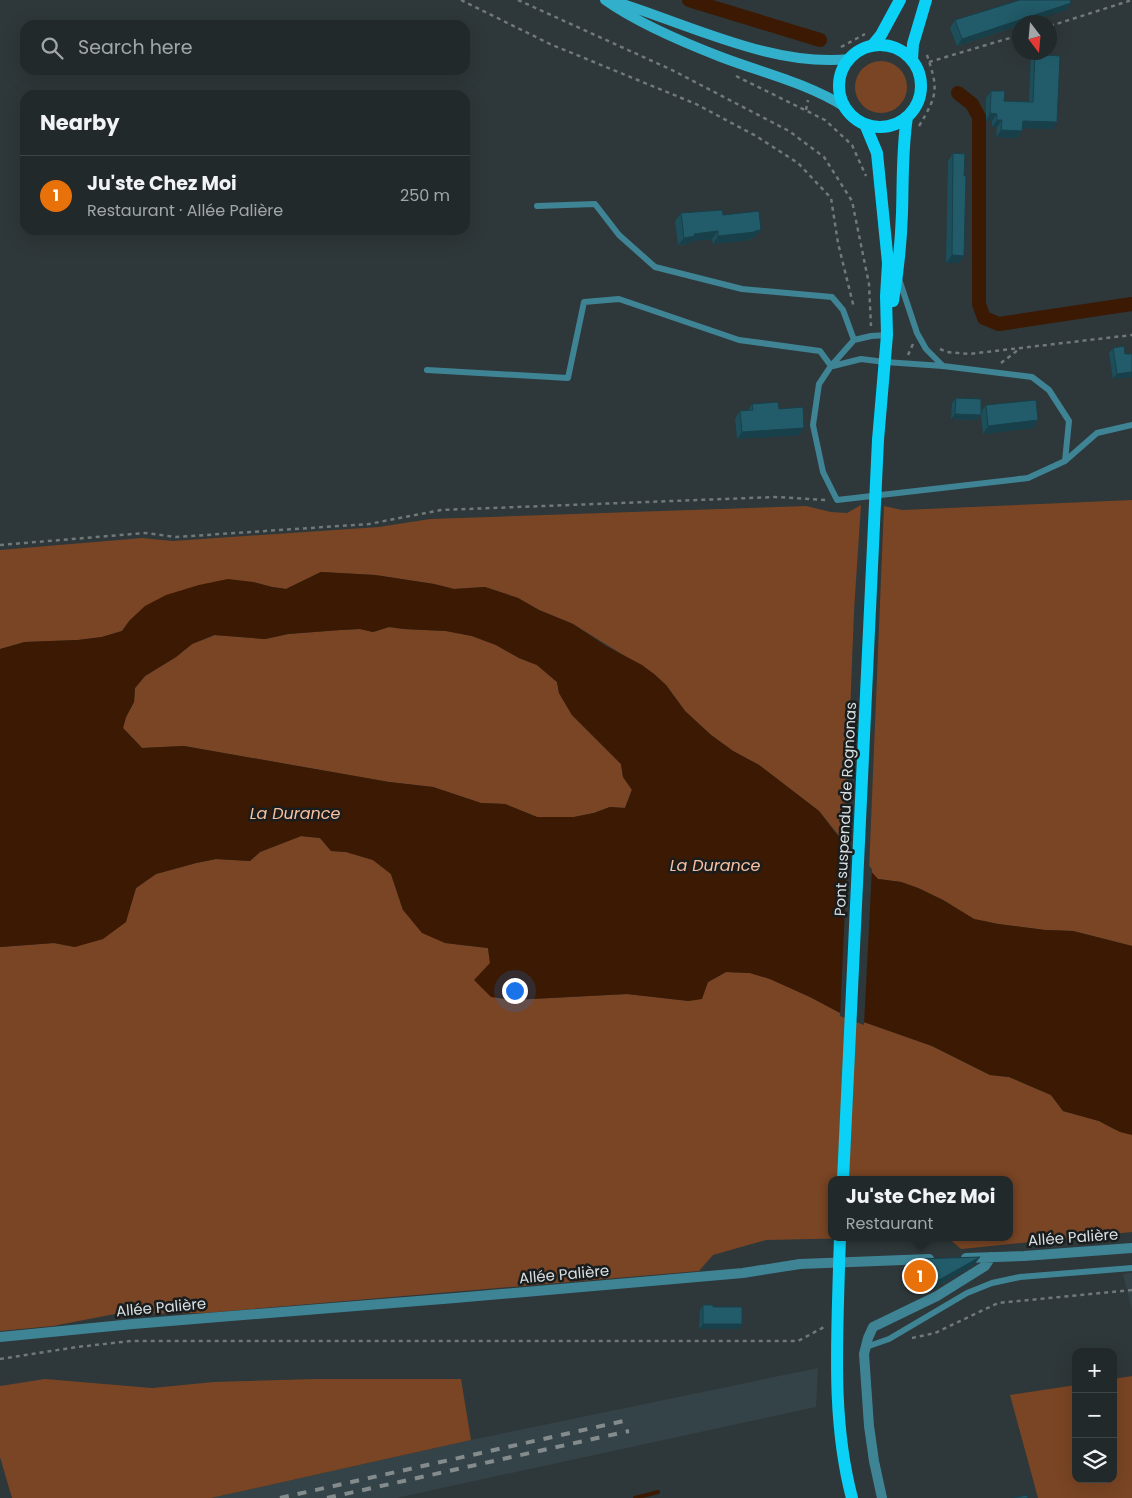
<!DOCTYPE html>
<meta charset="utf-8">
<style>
:root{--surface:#22292b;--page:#2a3133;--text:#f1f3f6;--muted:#a2a6a9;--line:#3f4547;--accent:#8c9099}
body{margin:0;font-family:Poppins,sans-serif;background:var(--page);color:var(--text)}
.controls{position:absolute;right:15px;bottom:15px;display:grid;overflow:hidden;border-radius:10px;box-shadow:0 5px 20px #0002}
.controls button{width:45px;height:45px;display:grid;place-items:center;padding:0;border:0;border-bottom:1px solid var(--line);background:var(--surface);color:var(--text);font:25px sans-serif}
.compass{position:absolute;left:1012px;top:15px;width:45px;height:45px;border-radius:50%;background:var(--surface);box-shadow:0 5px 20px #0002;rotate:164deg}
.you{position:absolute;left:514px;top:990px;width:18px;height:18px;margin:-12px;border:4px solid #fff;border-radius:50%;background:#1a73e8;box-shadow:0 0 0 8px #1a73e833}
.badge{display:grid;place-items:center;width:32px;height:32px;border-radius:50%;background:var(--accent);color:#fff;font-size:16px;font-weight:700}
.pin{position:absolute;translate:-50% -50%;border:2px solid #fff;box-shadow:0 1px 5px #0006}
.popup{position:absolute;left:828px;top:1176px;width:185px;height:65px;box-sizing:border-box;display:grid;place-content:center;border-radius:10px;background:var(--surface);filter:drop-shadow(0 1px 4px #0005);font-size:16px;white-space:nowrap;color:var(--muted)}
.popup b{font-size:19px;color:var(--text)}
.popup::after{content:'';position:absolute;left:50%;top:100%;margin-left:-10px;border:10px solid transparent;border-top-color:var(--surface)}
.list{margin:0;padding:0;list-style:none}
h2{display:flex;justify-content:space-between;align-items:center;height:65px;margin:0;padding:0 20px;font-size:21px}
h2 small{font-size:16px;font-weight:400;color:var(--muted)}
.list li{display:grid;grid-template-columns:32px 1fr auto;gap:15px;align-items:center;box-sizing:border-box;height:80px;padding:0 20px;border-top:1px solid var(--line)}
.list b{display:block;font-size:19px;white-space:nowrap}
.list p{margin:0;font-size:16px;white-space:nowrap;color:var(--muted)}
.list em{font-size:16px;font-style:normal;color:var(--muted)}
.icon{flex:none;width:28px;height:28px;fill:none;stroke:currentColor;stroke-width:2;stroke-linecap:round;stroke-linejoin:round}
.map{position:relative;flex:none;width:1132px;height:1498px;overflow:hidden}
.search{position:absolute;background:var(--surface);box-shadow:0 5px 20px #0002;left:20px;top:20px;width:450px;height:55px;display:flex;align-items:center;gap:12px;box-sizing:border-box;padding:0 18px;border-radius:15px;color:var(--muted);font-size:19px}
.panel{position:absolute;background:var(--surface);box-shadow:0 5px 20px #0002;left:20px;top:90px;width:450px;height:145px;border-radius:15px}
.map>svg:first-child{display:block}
</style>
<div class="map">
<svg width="1132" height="1498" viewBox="0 0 1132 1498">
<rect width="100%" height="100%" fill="#2e3739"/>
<path fill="#344348" d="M1132,1273V1310L1123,1274Z
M818,1368L816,1407L396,1498H211L471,1440Z"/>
<path fill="#794524" d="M855 87a26 26 0 1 1 52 0a26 26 0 1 1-52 0Z
M1132,500V946L1073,931L1045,930L998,924L974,919L943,900L918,888L901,882L878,879L869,870L884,506L902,510Z
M861,505L854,611L845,843L819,811L759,765L733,751L711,735L685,711L666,685L654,674L573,624L539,610L518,598L485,587L454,589L434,584L375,575L321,572L286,589L272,587L253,582L130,620L122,631L102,637L78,640L25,642L0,649V550L142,538L173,541L379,527L430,519L806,506L831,512L847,513Z
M389,627L404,629L446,631L472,636L496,645L519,658L537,665L557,682L559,693L572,715L621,764L623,777L632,789L625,808L610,807L594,813L574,817H537L505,804L481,803L433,787L389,782L184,746L142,748L123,728L126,717L134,702L135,688L145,676L176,657L192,644L215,635L265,639L288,634L340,630L360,629L373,632Z
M301,836L320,838L331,851L346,852L373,860L391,874L403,910L445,943L488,948L490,963L512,1000L627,994L689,1001L708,982L726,972L750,973L770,979L810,997L844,1015L932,1046L990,1075L1009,1077L1051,1095L1063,1111L1099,1121L1114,1129L1132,1134V1232L961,1249L947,1237H1009V1180H831V1237L860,1238L766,1240L713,1255L699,1271L205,1313L115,1314L53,1326L0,1331V947L54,943L75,947L132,899L136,888L156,874L196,863L216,859L250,861L260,852Z
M1132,1376V1498H1038L1010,1395L1076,1385V1479H1113V1379Z
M45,1379L152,1388L214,1382L315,1379H461L471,1440L211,1498H12L0,1457V1386Z"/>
<path fill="#3b1902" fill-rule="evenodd" d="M321,572L375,575L434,584L454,589L485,587L518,598L539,610L573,624L606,646L642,665L654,674L666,685L685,711L711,735L733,751L759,765L819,811L834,831L878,879L901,882L918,888L943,900L974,919L998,924L1045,930L1073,931L1132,946V1135L1120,1132L1099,1121L1063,1111L1051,1095L1009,1077L990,1075L932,1046L844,1015L810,997L770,979L750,973L726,972L708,982L702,999L689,1001L627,994L512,1000L491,997L474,980L490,963L488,948L445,943L422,933L403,910L391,874L373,860L346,852L331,851L320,838L301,836L260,852L250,861L216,859L196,863L156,874L136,888L126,922L103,939L75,947L54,943L0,947V649L25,642L78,640L102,637L122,631L130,620L145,606L166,595L199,585L228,579L253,582L272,587L286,589ZM389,627L404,629L446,631L472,636L496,645L519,658L537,665L557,682L559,693L572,715L621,764L623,777L632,790L625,808L610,807L594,813L574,817H537L505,804L481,803L433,787L389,782L184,746L142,748L123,728L126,717L134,702L135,688L145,676L176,657L192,644L214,635L265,639L288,634L340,630L360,629L373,632Z"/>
<path fill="#2e3739" d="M848,843L872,869L864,1025L840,1016Z"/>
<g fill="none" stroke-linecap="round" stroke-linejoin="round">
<path stroke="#3b1902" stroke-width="4" d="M635,1498L658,1492"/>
<path stroke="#3b1902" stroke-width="14" d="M689,0L820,40
M958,93L972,104L979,117V304L984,318L999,324L1132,304"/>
<path stroke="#707879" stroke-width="2.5" stroke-dasharray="4 4" stroke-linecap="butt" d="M461,0L550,44L696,104L756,136L798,163L831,198L838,243L854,308
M518,0L672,70L789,131L824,157L852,201L869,284L871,326
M1050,26L1132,0
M841,47L865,34
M929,62L1020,35
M736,76L825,120L852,145L866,176
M806,110L808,100
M919,126C939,93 938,88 926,52
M940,349L947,352L969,354L1132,335
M908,355L913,344
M1001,363L1018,350
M0,545L145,533L176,537L369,524L441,510L775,497L826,500
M912,1338L935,1333L998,1303L1132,1290
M0,1359L77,1347L131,1341H798L826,1326"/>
<path stroke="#3e8495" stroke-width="6" d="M537,206L595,204L619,235L655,267L742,289L832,297L843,310L854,340
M899,279L917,333L926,349L943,366
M887,335L871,336L854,340L831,366L819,384L813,425L823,472L837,500L1028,478L1065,461L1097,433L1132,425
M833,366L861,359L885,362L943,366L1032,377L1049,390L1069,421L1065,461
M427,370L568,378L584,302L619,299L739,340L820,351L831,366
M866,1347L889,1339L967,1293L992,1283L1020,1277L1132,1268"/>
<path stroke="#3e8495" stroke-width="10" d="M966,1258L1024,1256L1132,1248
M0,1337L133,1324L455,1298L743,1273L800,1264L929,1259
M882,1498L874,1461L869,1426L864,1354L868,1338L873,1327L937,1296L985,1266L991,1257"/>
<path stroke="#32afcb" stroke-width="10" d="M605,0C639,24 682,42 721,57C763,73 807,83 845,107
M610,0C684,22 772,68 850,59"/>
<path stroke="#0ad1f5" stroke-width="12" d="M839 86a41 41 0 1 1 82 0a41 41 0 1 1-82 0Z
M872,46L881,35L900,0
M912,60L913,44L926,0
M865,124L877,153L888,263L886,296L887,335L878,440
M893,301C898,272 901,243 902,213C903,181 902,149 907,117
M839,1267C837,1344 832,1422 852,1498"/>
<path stroke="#838b8c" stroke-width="4" stroke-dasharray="9 9" stroke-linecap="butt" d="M280,1498L628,1420
M327,1498L629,1431"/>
<path stroke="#0ad1f5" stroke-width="12" d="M843,1180L878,440
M839,1267L840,1237"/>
</g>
<path fill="#1d4f5b" d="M1071,3L1066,10L1020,22V25L957,46L950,28L955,20Z
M1031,52H1047L1053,129L1022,128L1017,138L996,137L997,127H992V121L986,120V98L991,91L1004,101L1029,102Z
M953,153L964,176V256L958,263H946L948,161Z
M681,213L723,215L761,230L755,237L751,238L749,240L713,244L712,239L691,241L689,244L678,245L675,221Z
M1113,348L1125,354H1132L1113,379L1109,353Z
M956,398L981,412L986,405L1038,420L1033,428L983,434L981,415L977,420L951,419L952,403Z
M752,404L779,409L799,435L737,439L735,419L740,411L748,410Z
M917,1259L974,1265L934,1288L913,1289L912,1267Z
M703,1305L713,1307L742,1324L739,1329H699L700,1310Z"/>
<path fill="#18404a" d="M1071,3L1066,10L1028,22H1020V25L957,46L962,39Z
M990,113L997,114L992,121L986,120Z
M997,120H1002L997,127H992Z
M1023,121L1057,122L1053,129L1018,128Z
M1001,130L1022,131L1017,138L996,137Z
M761,230L755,237L751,238L749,240L713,244L718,236Z
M718,231L712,239L691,241L689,244L678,245L684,238L694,234Z
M952,255L964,256L958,263H946Z
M1132,372V377L1113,379L1117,374Z
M955,414L981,415L977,420L951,419Z
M1038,420L1033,428L983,434L988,426Z
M804,428L799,435L737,439L742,432Z
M980,1257L974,1265L934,1288L913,1289L919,1281Z
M703,1324H742L739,1329H699Z"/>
<path fill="#225c6a" stroke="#18404a" d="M1020,0H1070L1071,3L962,39L955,20Z
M1035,52H1047L1046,55L1060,56L1057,122L1023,121L1022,131L1001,130L1002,120H997V114L990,113L991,91H1005L1004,101L1033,102Z
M953,153L965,154L964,176L966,175L964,256L952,255Z
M722,210L723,215L759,211L761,230L755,231V232L718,236V231L694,234L695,236L684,238L681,213Z
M1124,346L1125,354H1132V372L1117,374L1113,348Z
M956,398L981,399V415L955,414Z
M1036,400L1038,420L988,426L986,405Z
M778,402L779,409L803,407L804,428L742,432L740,411L753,410L752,404Z
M980,1257L939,1280L919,1281L917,1259Z
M703,1305H713V1307H742V1324H703Z
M1027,1495L1028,1498H1012Z"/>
<g text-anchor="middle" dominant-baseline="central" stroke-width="5" stroke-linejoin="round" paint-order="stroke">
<g font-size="15" fill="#d9dfe0" stroke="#191d1e">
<text transform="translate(845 809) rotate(-87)">Pont suspendu de Rognonas</text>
<text transform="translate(1073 1237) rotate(-4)">Allée Palière</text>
<text transform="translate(564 1274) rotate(-5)">Allée Palière</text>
<text transform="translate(161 1307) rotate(-5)">Allée Palière</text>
</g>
<g font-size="16" font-style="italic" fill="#fbc19f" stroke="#191d1e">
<text x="295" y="813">La Durance</text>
<text x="715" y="865">La Durance</text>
</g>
</g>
</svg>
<div class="controls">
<button>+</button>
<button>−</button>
<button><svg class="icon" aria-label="layers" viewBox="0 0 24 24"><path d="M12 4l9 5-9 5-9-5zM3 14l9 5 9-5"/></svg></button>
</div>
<svg class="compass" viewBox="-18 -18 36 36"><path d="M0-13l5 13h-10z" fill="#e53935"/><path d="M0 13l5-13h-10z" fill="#a2a6a9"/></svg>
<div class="you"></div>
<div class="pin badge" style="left:920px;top:1276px;background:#e8710a">1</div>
<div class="popup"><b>Ju'ste Chez Moi</b>Restaurant</div>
<div class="search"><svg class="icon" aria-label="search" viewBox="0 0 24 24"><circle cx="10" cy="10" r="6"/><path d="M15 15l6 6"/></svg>Search here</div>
<section class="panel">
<h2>Nearby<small></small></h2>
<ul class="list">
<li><span class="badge" style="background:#e8710a">1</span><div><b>Ju'ste Chez Moi</b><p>Restaurant · Allée Palière</p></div><em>250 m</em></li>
</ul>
</section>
</div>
